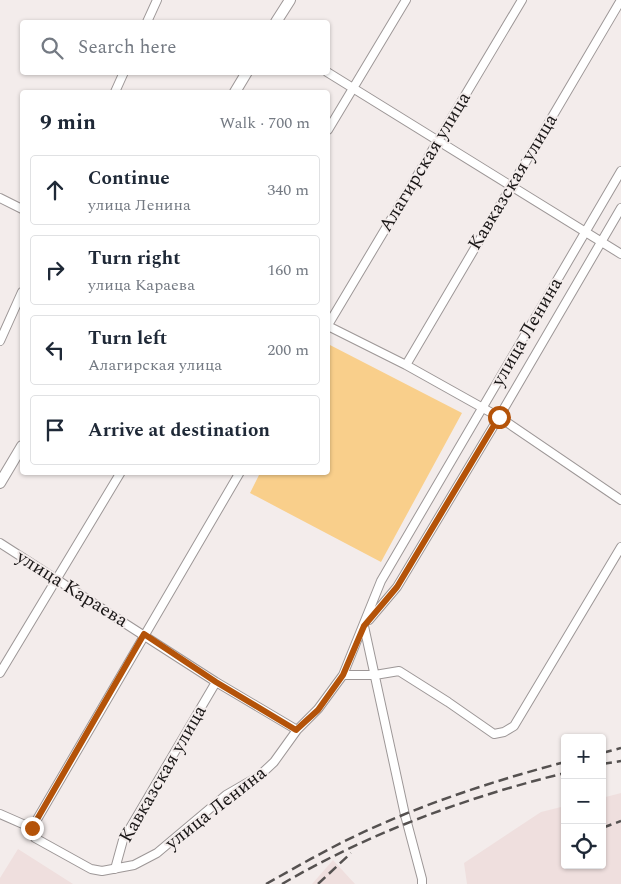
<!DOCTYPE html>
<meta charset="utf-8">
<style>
:root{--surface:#fff;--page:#f2f2f3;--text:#1f2937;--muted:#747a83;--line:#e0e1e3}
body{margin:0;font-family:Spectral,serif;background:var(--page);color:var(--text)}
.controls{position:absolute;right:15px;bottom:15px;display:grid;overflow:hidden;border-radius:5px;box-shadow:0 1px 4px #0004}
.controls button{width:45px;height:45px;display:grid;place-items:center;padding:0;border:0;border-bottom:1px solid var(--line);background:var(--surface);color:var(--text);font:25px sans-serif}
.stop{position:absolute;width:15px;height:15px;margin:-11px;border:4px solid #b45309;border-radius:50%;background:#fff}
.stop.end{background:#b45309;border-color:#fff;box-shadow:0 1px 5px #0008}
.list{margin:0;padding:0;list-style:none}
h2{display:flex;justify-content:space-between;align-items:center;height:65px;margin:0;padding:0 20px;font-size:21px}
h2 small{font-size:16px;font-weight:400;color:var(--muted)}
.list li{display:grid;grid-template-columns:32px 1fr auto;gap:15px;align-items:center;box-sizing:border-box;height:70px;margin:0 10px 10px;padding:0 10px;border:1px solid var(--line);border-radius:5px}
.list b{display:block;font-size:19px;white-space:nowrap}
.list p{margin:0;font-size:16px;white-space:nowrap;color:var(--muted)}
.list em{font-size:16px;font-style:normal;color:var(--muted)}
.icon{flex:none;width:28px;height:28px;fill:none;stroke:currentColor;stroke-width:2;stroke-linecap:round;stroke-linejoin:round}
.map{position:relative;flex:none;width:621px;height:884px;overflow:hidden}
.search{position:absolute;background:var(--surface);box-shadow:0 1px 4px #0004;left:20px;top:20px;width:310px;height:55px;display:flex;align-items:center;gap:12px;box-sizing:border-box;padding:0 18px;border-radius:5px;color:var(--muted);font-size:19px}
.panel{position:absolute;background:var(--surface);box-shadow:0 1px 4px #0004;left:20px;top:90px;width:310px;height:385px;border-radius:5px}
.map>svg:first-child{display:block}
</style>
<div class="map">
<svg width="621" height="884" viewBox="0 0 621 884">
<rect width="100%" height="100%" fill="#f3eceb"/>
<path fill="#efdfde" d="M621,793V884H467L464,863L541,812L565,806V865H602V798Z
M18,849L73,884H0V878Z
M333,860L355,884H312Z"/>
<path fill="#f9cf8b" d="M328,344L462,413L381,562L250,493L260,473L328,472Z"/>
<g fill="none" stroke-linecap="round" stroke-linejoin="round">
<g stroke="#9d9797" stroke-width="10">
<path id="minor" d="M147,22L157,0
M327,72L621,254
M115,92L124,72
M328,130L406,0
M0,198L22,209
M328,325L522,0
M328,326L406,365L499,417L621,500
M0,341L22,292
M406,365L621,0
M0,543L216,682L297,730
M369,620L397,587L499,417L621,208
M364,626L405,815L422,879V884
M0,673L121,472
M343,675H375L399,671L448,702L494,734L504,732L514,726L621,547
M0,814L32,828L35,838L91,869L102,871L134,865L157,853L226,795L259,776L274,762L297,730L318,709L343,675L381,581L621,171
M32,828L240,472
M115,869L123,840L216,682"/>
</g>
<g stroke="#9d9797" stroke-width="12">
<path id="major" d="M276,22L290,0
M235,92L247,72
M0,483L22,446"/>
</g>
<use href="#minor" stroke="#fff" stroke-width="8"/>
<use href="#major" stroke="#fff" stroke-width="10"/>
<path stroke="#555150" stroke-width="2.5" stroke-dasharray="10 5" stroke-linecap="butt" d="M602,753L621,748
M602,764L621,761
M602,828L621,821
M266,884C291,870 317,855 343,842C413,807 489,782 565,762
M282,884C369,833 467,797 565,773
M318,884L351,853"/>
</g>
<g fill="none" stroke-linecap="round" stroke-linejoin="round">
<path stroke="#b45309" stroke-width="6" d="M32,828L144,634L216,682L296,730L318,710L343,675L364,626L397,587L499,417"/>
</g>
<g text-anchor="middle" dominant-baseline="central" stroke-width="4" stroke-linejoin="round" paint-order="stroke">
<g font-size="19" fill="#191616" stroke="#f3eceb">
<text transform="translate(425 162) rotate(-59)">Алагирская улица</text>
<text transform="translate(513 182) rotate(-59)">Кавказская улица</text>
<text transform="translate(527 332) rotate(-60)">улица Ленина</text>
<text transform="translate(72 589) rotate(32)">улица Караева</text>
<text transform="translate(163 774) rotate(-60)">Кавказская улица</text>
<text transform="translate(216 808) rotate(-38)">улица Ленина</text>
</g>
</g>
</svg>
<div class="controls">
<button>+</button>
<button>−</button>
<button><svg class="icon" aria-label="locate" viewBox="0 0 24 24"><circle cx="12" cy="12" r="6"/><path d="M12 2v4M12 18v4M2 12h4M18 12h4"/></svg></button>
</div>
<div class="stop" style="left:499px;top:417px"></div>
<div class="stop end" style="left:32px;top:828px"></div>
<div class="search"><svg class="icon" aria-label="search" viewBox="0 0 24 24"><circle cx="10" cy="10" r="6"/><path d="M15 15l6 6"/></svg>Search here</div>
<section class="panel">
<h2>9 min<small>Walk · 700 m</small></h2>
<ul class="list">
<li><svg class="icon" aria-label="ahead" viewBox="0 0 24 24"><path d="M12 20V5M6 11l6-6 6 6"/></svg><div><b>Continue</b><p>улица Ленина</p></div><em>340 m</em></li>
<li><svg class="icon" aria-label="right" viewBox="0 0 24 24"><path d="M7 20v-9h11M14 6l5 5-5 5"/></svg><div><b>Turn right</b><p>улица Караева</p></div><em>160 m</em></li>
<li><svg class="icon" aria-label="left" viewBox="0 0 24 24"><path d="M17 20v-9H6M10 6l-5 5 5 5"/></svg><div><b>Turn left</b><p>Алагирская улица</p></div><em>200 m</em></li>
<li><svg class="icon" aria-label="arrive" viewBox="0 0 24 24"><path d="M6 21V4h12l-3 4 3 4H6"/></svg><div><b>Arrive at destination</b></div></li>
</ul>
</section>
</div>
